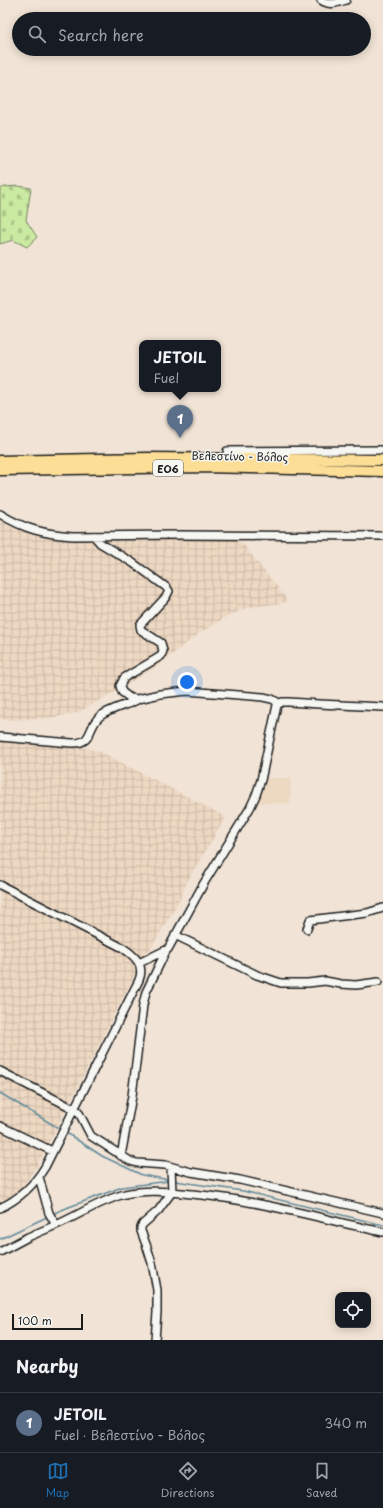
<!DOCTYPE html>
<meta charset="utf-8">
<style>
:root{--surface:#171b24;--page:#20242c;--text:#f1f3f6;--muted:#9ea1a6;--line:#363941;--accent:#1f6fb2}
body{margin:0;font-family:"Playpen Sans",sans-serif;background:var(--page);color:var(--text)}
.controls{position:absolute;right:12px;bottom:12px;display:grid;overflow:hidden;border-radius:8px;box-shadow:0 2px 10px #0003}
.controls button{width:36px;height:36px;display:grid;place-items:center;padding:0;border:0;border-bottom:1px solid var(--line);background:var(--surface);color:var(--text);font:20px sans-serif}
.scale{position:absolute;left:12px;bottom:10px;width:71px;box-sizing:border-box;padding-left:4px;border:2px solid #1c1c1c;border-top:0;font-size:11px;line-height:14px;white-space:nowrap;color:#1c1c1c;-webkit-text-stroke:3px #f6f6f2;paint-order:stroke}
.you{position:absolute;left:187px;top:682px;width:14px;height:14px;margin:-10px;border:3px solid #fff;border-radius:50%;background:#1a73e8;box-shadow:0 0 0 6px #1a73e833}
.badge{display:grid;place-items:center;width:26px;height:26px;border-radius:50%;background:var(--accent);color:#fff;font-size:13px;font-weight:700}
.pin{position:absolute;translate:-50% -33px;filter:drop-shadow(0 1px 2px #0008)}
.pin::after{content:'';position:absolute;top:21px;width:14px;height:12px;background:inherit;clip-path:polygon(0 0,100% 0,50% 100%)}
.popup{position:absolute;left:139px;top:340px;width:82px;height:52px;box-sizing:border-box;display:grid;place-content:center;border-radius:8px;background:var(--surface);filter:drop-shadow(0 1px 3px #0005);font-size:13px;white-space:nowrap;color:var(--muted)}
.popup b{font-size:15px;color:var(--text)}
.popup::after{content:'';position:absolute;left:50%;top:100%;margin-left:-8px;border:8px solid transparent;border-top-color:var(--surface)}
.list{margin:0;padding:0;list-style:none}
h2{display:flex;justify-content:space-between;align-items:center;height:52px;margin:0;padding:0 16px;font-size:17px}
h2 small{font-size:13px;font-weight:400;color:var(--muted)}
.list li{display:grid;grid-template-columns:26px 1fr auto;gap:12px;align-items:center;box-sizing:border-box;height:60px;padding:0 16px;border-top:1px solid var(--line)}
.list b{display:block;font-size:15px;white-space:nowrap}
.list p{margin:0;font-size:13px;white-space:nowrap;color:var(--muted)}
.list em{font-size:13px;font-style:normal;color:var(--muted)}
.icon{flex:none;width:22px;height:22px;fill:none;stroke:currentColor;stroke-width:2;stroke-linecap:round;stroke-linejoin:round}
.map{position:relative;flex:none;width:383px;height:1340px;overflow:hidden}
.search{position:absolute;background:var(--surface);box-shadow:0 2px 10px #0003;left:12px;right:12px;top:12px;height:44px;display:flex;align-items:center;gap:10px;box-sizing:border-box;padding:0 14px;border-radius:22px;color:var(--muted);font-size:15px}
.sheet{height:112px;background:var(--surface)}
nav{display:flex;justify-content:space-around;align-items:center;box-sizing:border-box;height:56px;border-top:1px solid var(--line);background:var(--surface);font-size:11px;color:var(--muted)}
nav a{display:grid;justify-items:center;gap:2px}
nav .on{color:var(--accent)}
.map>svg:first-child{display:block}
</style>
<div class="map">
<svg width="383" height="1340" viewBox="0 0 383 1340">
<defs>
<pattern id="industrial-grid" width="8" height="8" patternUnits="userSpaceOnUse"><rect width="8" height="8" fill="#edd8c2"/><path d="M0 4h8M4 0v8" fill="none" stroke="#cbb9a6"/></pattern>
<pattern id="cemetery-stones" width="16" height="16" patternUnits="userSpaceOnUse"><rect width="16" height="16" fill="#cae9a1"/><path d="M2 7V4a2 2 0 0 1 4 0v3zM10 15v-3a2 2 0 0 1 4 0v3z" fill="#adc78a"/></pattern>
</defs>
<rect width="100%" height="100%" fill="#f1e4d6"/>
<filter id="ink" filterUnits="userSpaceOnUse"><feTurbulence type="fractalNoise" baseFrequency=".025" numOctaves="2"/><feDisplacementMap in="SourceGraphic" scale="8" xChannelSelector="R" yChannelSelector="G"/><feConvolveMatrix kernelMatrix="1 2 1 2 8 2 1 2 1" color-interpolation-filters="sRGB"/></filter>
<g filter="url(#ink)">
<path fill="#edd8c2" d="M264,778H291L290,803H257Z"/>
<path fill="url(#industrial-grid)" d="M0,520L8,526L42,538L74,541L238,539L242,543L289,602L246,608L226,617L200,633L158,665L122,688L77,713L50,718L11,720L0,719Z
M0,741L71,748L81,747L101,752L226,817L188,880L179,901L132,980L37,1166L29,1178L18,1191L0,1203Z"/>
<path fill="url(#cemetery-stones)" stroke="#73825e" d="M18,186L31,188L26,220L37,237L27,247L13,240L0,244V189L5,187Z"/>
<g fill="none" stroke-linecap="round" stroke-linejoin="round">
<path stroke="#60899b" stroke-width="1.5" d="M0,1093L60,1129
M65,1132L102,1156L142,1175L170,1180
M175,1181L243,1191L383,1225
M52,1214L69,1207L122,1187L169,1181
M0,1239L49,1216"/>
<g stroke="#1c1c1c" stroke-width="10">
<path id="minor" d="M321,0C329,6 337,3 346,0
M227,451L383,450
M0,514C24,529 44,534 73,536L180,535L383,536
M94,536L100,543L133,563L166,587L169,591L166,597L140,625L141,630L161,643L163,651L161,656L124,678L120,686L122,692L130,698L138,699L160,694L187,691L263,697L272,699L279,703
M0,737L72,743C93,744 87,729 99,717C107,710 127,705 137,700
M0,885L123,948C135,956 145,965 139,980L45,1167C34,1185 19,1199 0,1208
M307,929L310,920L367,913L383,908
M175,935L257,975L281,983H308L325,981L341,984L356,985L378,982
M139,963L168,949L204,883L250,808L256,795L261,780L277,705L282,702H289L319,704L383,707
M0,1071L78,1111L91,1136L130,1161L137,1163L165,1165L191,1172L240,1180L383,1213
M0,1126L52,1151
M121,1156L132,1096L143,1005L146,992L166,951
M39,1177L49,1213L56,1225C79,1215 101,1200 125,1194C148,1189 170,1192 192,1194C257,1200 319,1218 383,1232
M0,1252L28,1237L56,1225
M155,1340L157,1312V1290L152,1263L147,1247L141,1231V1227L143,1224L158,1211L172,1192L171,1167"/>
</g>
<g stroke="#1c1c1c" stroke-width="13">
<path id="highway" d="M0,461L147,458L383,460
M0,470L203,467L383,471"/>
</g>
<use href="#minor" stroke="#f6f6f2" stroke-width="7"/>
<use href="#highway" stroke="#fcde96" stroke-width="10"/>
</g>
</g>
<g text-anchor="middle" dominant-baseline="central" stroke-width="3" stroke-linejoin="round" paint-order="stroke">
<rect fill="#f6f6f2" stroke="#5d5d5c" stroke-width="1" x="153" y="460" width="30" height="16" rx="3"/>
<g font-size="10" font-weight="bold" fill="#1c1c1c">
<text x="168" y="468">ΕΟ6</text>
</g>
<g font-size="11" fill="#1c1c1c" stroke="#f6f6f2">
<text transform="translate(240 456) rotate(1)">Βελεστίνο - Βόλος</text>
</g>
</g>
</svg>
<div class="controls">
<button><svg class="icon" aria-label="locate" viewBox="0 0 24 24"><circle cx="12" cy="12" r="6"/><path d="M12 2v4M12 18v4M2 12h4M18 12h4"/></svg></button>
</div>
<div class="scale">100 m</div>
<div class="you"></div>
<div class="pin badge" style="left:180px;top:438px;background:#5c6f8a">1</div>
<div class="popup"><b>JETOIL</b>Fuel</div>
<div class="search"><svg class="icon" aria-label="search" viewBox="0 0 24 24"><circle cx="10" cy="10" r="6"/><path d="M15 15l6 6"/></svg>Search here</div>
</div>
<section class="sheet">
<h2>Nearby<small></small></h2>
<ul class="list">
<li><span class="badge" style="background:#5c6f8a">1</span><div><b>JETOIL</b><p>Fuel · Βελεστίνο - Βόλος</p></div><em>340 m</em></li>
</ul>
</section>
<nav>
<a class="on"><svg class="icon" aria-label="map" viewBox="0 0 24 24"><path d="M3 6l6-2 6 2 6-2v14l-6 2-6-2-6 2zM9 4v14M15 6v14"/></svg>Map</a>
<a><svg class="icon" aria-label="directions" viewBox="0 0 24 24"><path d="M12 3l9 9-9 9-9-9zM9 14v-3h6M13 9l2 2-2 2"/></svg>Directions</a>
<a><svg class="icon" aria-label="saved" viewBox="0 0 24 24"><path d="M7 4h10v16l-5-4-5 4z"/></svg>Saved</a>
</nav>
